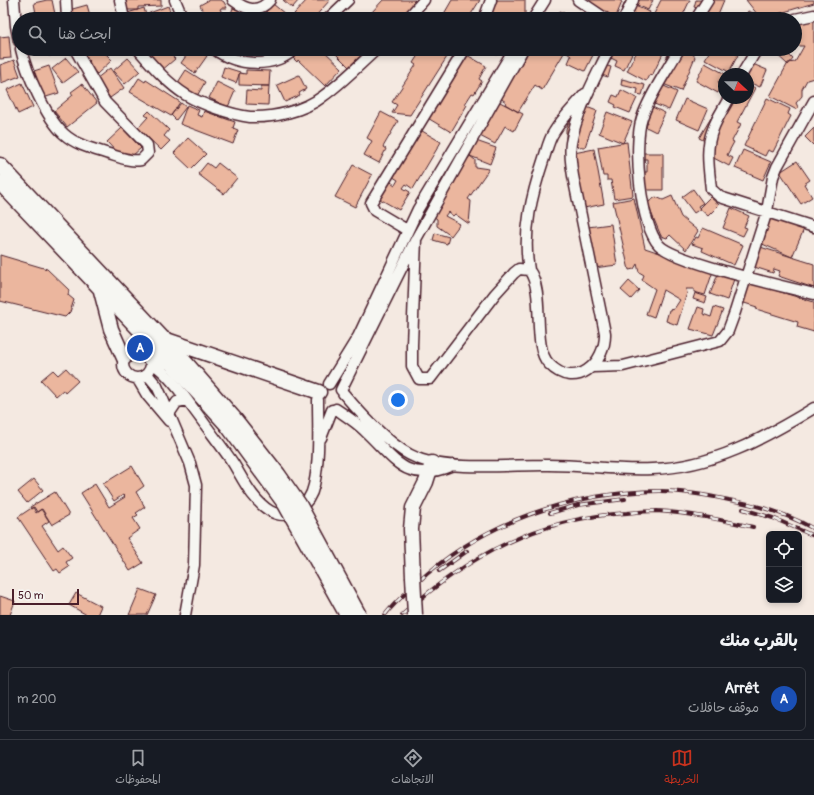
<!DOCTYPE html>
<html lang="ar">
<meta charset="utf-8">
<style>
:root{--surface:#171b24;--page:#20242c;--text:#f1f3f6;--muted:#9ea1a6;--line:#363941;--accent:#c8321e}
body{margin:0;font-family:Pangolin,"Playpen Sans Arabic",sans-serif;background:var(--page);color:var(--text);direction:rtl}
.controls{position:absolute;right:12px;bottom:12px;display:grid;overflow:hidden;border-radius:6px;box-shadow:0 2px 6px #0003}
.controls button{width:36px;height:36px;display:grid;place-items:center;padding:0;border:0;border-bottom:1px solid var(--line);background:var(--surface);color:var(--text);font:20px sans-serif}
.compass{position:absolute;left:718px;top:68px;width:36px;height:36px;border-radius:50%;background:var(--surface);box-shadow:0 2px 6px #0003;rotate:112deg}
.scale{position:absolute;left:12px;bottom:10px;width:67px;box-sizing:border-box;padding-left:4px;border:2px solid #4a1f2b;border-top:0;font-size:11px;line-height:14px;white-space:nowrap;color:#4a1f2b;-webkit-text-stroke:3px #f6f6f2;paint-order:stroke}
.you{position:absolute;left:398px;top:400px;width:14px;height:14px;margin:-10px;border:3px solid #fff;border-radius:50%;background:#1a73e8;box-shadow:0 0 0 6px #1a73e833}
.badge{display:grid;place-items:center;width:26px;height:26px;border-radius:50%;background:var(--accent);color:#fff;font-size:13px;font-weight:700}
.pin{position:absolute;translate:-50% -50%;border:2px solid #fff;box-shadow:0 1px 4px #0006}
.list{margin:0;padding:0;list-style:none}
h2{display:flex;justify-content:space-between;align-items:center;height:52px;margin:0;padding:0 16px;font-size:17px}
h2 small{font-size:13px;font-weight:400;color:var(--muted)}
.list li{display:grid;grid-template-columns:26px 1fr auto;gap:12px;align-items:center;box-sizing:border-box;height:64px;margin:0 8px 8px;padding:0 8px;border:1px solid var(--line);border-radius:6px}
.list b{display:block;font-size:15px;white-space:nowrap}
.list p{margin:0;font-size:13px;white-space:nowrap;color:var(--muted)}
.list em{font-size:13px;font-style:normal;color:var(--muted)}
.icon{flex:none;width:22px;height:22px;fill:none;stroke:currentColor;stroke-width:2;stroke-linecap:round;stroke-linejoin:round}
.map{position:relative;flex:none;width:814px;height:615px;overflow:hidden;direction:ltr}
.search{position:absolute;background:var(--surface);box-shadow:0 2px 6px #0003;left:12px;right:12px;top:12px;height:44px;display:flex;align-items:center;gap:10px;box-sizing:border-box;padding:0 14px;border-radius:22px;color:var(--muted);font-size:15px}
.sheet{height:124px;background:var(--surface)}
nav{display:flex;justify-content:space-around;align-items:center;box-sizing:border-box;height:56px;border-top:1px solid var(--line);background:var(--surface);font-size:11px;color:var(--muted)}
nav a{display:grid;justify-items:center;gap:2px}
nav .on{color:var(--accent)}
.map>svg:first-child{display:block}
</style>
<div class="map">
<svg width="814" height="615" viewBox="0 0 814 615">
<rect width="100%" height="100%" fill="#f4e9e1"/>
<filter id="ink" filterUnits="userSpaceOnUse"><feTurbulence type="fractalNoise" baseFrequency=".025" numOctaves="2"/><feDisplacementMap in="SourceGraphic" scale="8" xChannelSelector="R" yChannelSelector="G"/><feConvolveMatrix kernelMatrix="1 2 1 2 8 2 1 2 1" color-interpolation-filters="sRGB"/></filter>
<g filter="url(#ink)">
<path fill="#ebb69e" stroke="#4a1f2b" d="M47,0H52L56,19H37L34,3Z
M120,0H161V6L138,7V10H121Z
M209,0H221L224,2L227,8H221L220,10L225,14H222L213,18L215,19H190L203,11L200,5Z
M283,0H299L292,8Z
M307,0H330L313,19H300L294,14Z
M383,0H415L412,3L413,5L400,19H378L371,13Z
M452,0H480L468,19H441Z
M496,0H525V16L523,19H487L496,4Z
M589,0H619L622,2L615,19L586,7Z
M635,0H653L648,10L633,3Z
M661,0H690L681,19H656V17L653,16Z
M696,0H724L716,19H692L700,9L694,7Z
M746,0H814V3L761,19Z
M625,2L650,12L647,19H618Z
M273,4L291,19H260Z
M87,5L91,19H72L69,10Z
M168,6L173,19H149L147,14Z
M144,8L147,19H125L124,14Z
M233,8L256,16L255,19H229Z
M560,11L577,19H557Z
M748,11L756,14L754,19H744Z
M814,16V78L807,80L802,89V96L796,103L798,107L797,110L770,96L788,63L795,62L804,46H799L795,36V21Z
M9,36L11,58L0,59V37Z
M47,49H66L67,51L49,56Z
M86,49H101L112,60L97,74L79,55Z
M153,49H166L175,59L161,71L147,54Z
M191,49H197L207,56L195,73L181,63Z
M227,49H242L241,58Z
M300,49H322L342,68L325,86L298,60L297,62L292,57Z
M340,49H368L349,67L336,54Z
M422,49H452L410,115L392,113L397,105L392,102L416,65L413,63Z
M488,49H501L497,55Z
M518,49H557L564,53L542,90L535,85L518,112L505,104L506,102L500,98L526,56L518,50Z
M568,49H596L585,71L568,63L571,56L567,53Z
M605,49H634L624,70L615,66L617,61L611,58L609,63L601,59Z
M638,49H665L652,76L649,75L646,81L627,71Z
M670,49H692L690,50L695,57L681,91L663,84L666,67L664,64Z
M711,49H728L738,55L729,72L705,59Z
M771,49H787L785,51L793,59L788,65Z
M467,55L486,66L479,79L482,81L474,94L472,93L465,104L467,105L451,132L426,117L442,90L445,92Z
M66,58L78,72L63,83L52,69Z
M128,58L140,71L125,84L113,71Z
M14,60L20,76L1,83L0,65Z
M748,62L767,70L760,87L748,82V74H743Z
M705,63L725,74L718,82L723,84L718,93L696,81Z
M600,64L611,67L608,77L598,74Z
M49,66L59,93L43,98L34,71Z
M224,67L240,72L236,83L221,77Z
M110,68L124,88L110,98L96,79Z
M186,70L205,82L197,96L177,84Z
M246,70L270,71L269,86L239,85V73L246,74Z
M299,75L306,89L299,93L300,95L285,102L277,85Z
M139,78L145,82L146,80L180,102L171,116L130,92Z
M622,79L645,85L642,95L637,94L638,89L621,85Z
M217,82L235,91L228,107L209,98Z
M655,82L677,92L669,110L647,101Z
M22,83L33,107L18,114L7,90Z
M82,84L97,103L67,127L54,111L73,95L71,92Z
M748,84L755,88L737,122L741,124L732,141L734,142L727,155L733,158L729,166L706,154L711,144L699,138L724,96V98H748Z
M261,86H269L268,105L246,104L247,90L261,91Z
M621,90L637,98L630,113L615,107L616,105L610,102L613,95L618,97Z
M767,98L790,109L788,114L791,116L773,152L768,150L765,156L744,146Z
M685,99L708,109L699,130L676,120Z
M496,100L523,114L514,131L505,126L495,144L478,135Z
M181,103L186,107L176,120L171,115Z
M576,103L597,111L585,147L566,146V129Z
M187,105L199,110L197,115L202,117L204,111L235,122L233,128L238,130L233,144L180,124Z
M648,105L665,113L656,132L646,127L648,122L642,119Z
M149,111L169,130L164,136L170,141L161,150L138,128L148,117L145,115Z
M381,112L398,121L383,147L386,149L379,163L364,155L372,141L367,138Z
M607,112L632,122L623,143L599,133Z
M122,128L141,148L132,156L129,153L122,158L107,142Z
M417,128L441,142L413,189L406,184L403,188L410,192L399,210L378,198L388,180L395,185L398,180L390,175Z
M814,128V143L813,145L805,137Z
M188,138L206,154L191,169L174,153Z
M476,141L496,148L490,164L470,156Z
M627,142L633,196L614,199L611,180H607V176H603L598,147Z
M594,149L604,204L584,208L574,153Z
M743,150L771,162L763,180L735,168Z
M643,153H663V190H643V172H647V159H643Z
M470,156L475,160V167L489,169L468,199L471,201L469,224L455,214L453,216L448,212L445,216L460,224L451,236L437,226V219L429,213L436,202L431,198L458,160L466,161Z
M797,161L810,180L804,184L812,197L801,204L780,172Z
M207,163L214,168L218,163L237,178L224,194L198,174Z
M353,165L372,175L355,207L335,197Z
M693,189L703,203L698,206L700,209L694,213L682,197Z
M672,196L681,217L698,231L686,250L670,235L667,238L661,236L647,203L656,197L663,200Z
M710,197L719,205L708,216L699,208Z
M634,198L645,248L713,271L705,295L694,292V289H686L687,293L677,325L666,321L669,310L674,309L680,300L663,290L654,317L646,314L655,289L642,280L644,275L639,272L637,264L634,269L629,270L613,202Z
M731,208L749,216L744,227L747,228L743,236L723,228Z
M771,215L804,229L792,257L760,243Z
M611,224L617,265L594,268L588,227Z
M703,228L743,245L734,265L702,251L703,248L692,244L696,237L698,238Z
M435,233L449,237L447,244L433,240Z
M754,245L814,264V288L778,276L780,271L774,269L773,273L748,265Z
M0,255L47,269L69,290L68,295L74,300L70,312L65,317L0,301Z
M718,274L734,279L727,300L710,294Z
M629,281L639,290L631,299L621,290Z
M744,281L814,302V332L797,327L798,322L756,309L757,307L738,301Z
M695,293L707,297L705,303L693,299Z
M698,307L704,309L703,314L711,317L714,307L723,310L713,335L690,329Z
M66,368L78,381L65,393L63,390L56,396L41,380L53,370L58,375Z
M132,466L144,486L136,492L145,507L136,513L138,515L133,518L140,529L127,538L143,563L130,571L81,493L95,484L109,507L125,497L123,495L114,501L103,484Z
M34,479L43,490L27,503L18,492Z
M55,492L69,515L52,525L42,509L37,512L34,507L31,509L30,507Z
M33,507L36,513L41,509L49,521L42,526L58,550L63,546L72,558L66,562L69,567L60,573L57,569L54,571L18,517Z
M140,589L156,595L147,615H129Z
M76,593L101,606L97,615H87L69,605Z
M0,596L15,601L10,615H0Z"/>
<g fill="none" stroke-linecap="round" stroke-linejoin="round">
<g stroke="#4a1f2b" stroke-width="13">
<path id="minor" d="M14,0L16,26L19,41
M66,0L67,19
M120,0L124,19
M175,0L183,19
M233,0C246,10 258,14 270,0
M578,0L606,19
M328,19L348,0
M407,19L424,0
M484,19L491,0
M533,19L545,0
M624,19L633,0
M696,19L708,0
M795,19L814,15
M21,49C26,72 46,118 64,134C76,145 93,149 109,154C119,157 130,162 141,160L148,153L147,145L105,102L75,49
M138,49C152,65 167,83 186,95C201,104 232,115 250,117C273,118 304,111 322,97C342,83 359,65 377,49
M214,49C237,66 273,69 295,49
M679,49C667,71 650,94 642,118C633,145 640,224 659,245C675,262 785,287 814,294
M742,74L757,49
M729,98C724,108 717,118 713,129C705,148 709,169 711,189L720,197L814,227
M407,230L375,211L371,203L465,49
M416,239L412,345V366L419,379H430L495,294L514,273L519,269L529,270C546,293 531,346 549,364C575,391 606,364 605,333L575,186C572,172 569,157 571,143C577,110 595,79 609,49
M529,270C522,232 532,194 544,158C547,149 549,139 554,132C562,118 575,106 585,94
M123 364a14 14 0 1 1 28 0a14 14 0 1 1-28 0Z
M151,362C172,377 185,398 201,419C211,433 223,448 233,463C243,479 252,500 270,511C290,523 310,504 314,485C320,458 318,427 318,400
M592,367L623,366L720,341L728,331L735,312L767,211L773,177L777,167L814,101
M147,374L157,386L162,397L190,463L196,485L194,565L185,615
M137,378L147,395L169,421
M329,384L358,337L418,209L514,49
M341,390L416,239L523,49
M343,393C360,413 393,449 417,458C448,471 509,465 543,465C579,464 616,471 652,469C713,467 763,439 814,408
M336,409C346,416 356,422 365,431C396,460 406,485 453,465
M169,414L177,402L187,400
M321,438L332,410"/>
</g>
<g stroke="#4a1f2b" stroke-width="17">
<path id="highway" d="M0,165L187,364L234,418
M0,183L170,362L227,425
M101,291L111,329L124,358
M164,339L319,392
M150,359L170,362
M413,577L411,529L413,508L426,482L432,463"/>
</g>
<use href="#minor" stroke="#f6f6f2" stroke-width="10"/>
<use href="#highway" stroke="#f6f6f2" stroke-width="14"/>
<g stroke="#4a1f2b" stroke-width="4">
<path id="rail" d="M743,509L773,518L814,536
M550,513L578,505L625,499
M439,571L467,551
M385,615C394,603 406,593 417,583C482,522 571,492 660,491C683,491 706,495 729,500C758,505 788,514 814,529
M402,615C467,556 538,518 627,513C637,512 648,511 657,511C690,513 722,520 753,527"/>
</g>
<use href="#rail" stroke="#f6f6f2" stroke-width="2.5" stroke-dasharray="8" stroke-linecap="butt"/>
<g stroke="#4a1f2b" stroke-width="17" stroke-linecap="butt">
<path id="highway-bridge" d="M234,418L278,474L299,504L359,615
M227,425L285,504L347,615
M413,577L415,615"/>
</g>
<use href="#highway-bridge" stroke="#f6f6f2" stroke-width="14"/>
</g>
</g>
</svg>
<div class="controls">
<button><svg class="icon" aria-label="locate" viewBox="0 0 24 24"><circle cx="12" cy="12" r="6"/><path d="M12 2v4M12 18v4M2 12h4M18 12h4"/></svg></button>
<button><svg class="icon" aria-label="layers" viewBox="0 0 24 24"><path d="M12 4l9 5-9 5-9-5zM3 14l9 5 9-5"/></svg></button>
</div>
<svg class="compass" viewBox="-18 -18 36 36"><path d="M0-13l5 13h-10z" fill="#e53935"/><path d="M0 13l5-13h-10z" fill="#9ea1a6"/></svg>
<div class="scale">50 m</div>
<div class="you"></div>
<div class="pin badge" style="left:140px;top:348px;background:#1a4fb4">A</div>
<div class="search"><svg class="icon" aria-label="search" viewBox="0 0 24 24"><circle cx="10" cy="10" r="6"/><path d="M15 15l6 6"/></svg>ابحث هنا</div>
</div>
<section class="sheet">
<h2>بالقرب منك<small></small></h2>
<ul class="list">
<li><span class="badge" style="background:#1a4fb4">A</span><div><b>Arrêt</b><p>موقف حافلات</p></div><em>200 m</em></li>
</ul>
</section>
<nav>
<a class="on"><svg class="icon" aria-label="map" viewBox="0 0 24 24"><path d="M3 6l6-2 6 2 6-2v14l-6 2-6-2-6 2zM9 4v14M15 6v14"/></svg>الخريطة</a>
<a><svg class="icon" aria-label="directions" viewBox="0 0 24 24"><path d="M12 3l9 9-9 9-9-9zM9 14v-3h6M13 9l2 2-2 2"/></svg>الاتجاهات</a>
<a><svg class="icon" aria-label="saved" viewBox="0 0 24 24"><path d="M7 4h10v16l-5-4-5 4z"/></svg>المحفوظات</a>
</nav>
